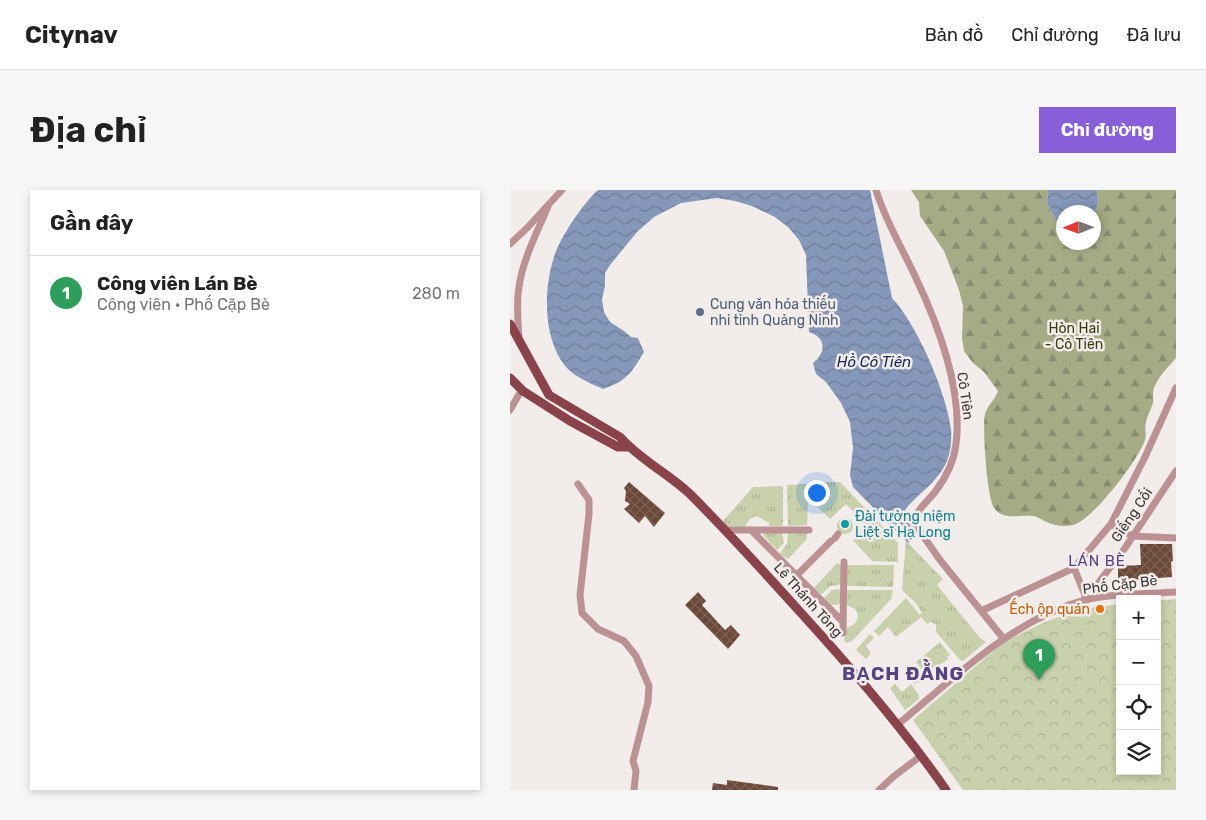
<!DOCTYPE html>
<html lang="vi">
<meta charset="utf-8">
<style>
:root{--surface:#fff;--page:#f6f6f6;--text:#222;--muted:#767676;--line:#e0e0e0;--accent:#895fd9}
body{margin:0;font-family:Rubik,sans-serif;background:var(--page);color:var(--text)}
.controls{position:absolute;right:15px;bottom:15px;display:grid;overflow:hidden;border-radius:0px;box-shadow:0 2px 8px #0003}
.controls button{width:45px;height:45px;display:grid;place-items:center;padding:0;border:0;border-bottom:1px solid var(--line);background:var(--surface);color:var(--text);font:25px sans-serif}
.compass{position:absolute;left:546px;top:15px;width:45px;height:45px;border-radius:50%;background:var(--surface);box-shadow:0 2px 8px #0003;rotate:269deg}
.you{position:absolute;left:306px;top:302px;width:18px;height:18px;margin:-12px;border:4px solid #fff;border-radius:50%;background:#1a73e8;box-shadow:0 0 0 8px #1a73e833}
.badge{display:grid;place-items:center;width:32px;height:32px;border-radius:50%;background:var(--accent);color:#fff;font-size:16px;font-weight:700}
.pin{position:absolute;translate:-50% -41px;filter:drop-shadow(0 1px 2px #0008)}
.pin::after{content:'';position:absolute;top:26px;width:18px;height:15px;background:inherit;clip-path:polygon(0 0,100% 0,50% 100%)}
.list{margin:0;padding:0;list-style:none}
h2{display:flex;justify-content:space-between;align-items:center;height:65px;margin:0;padding:0 20px;font-size:21px}
h2 small{font-size:16px;font-weight:400;color:var(--muted)}
.list li{display:grid;grid-template-columns:32px 1fr auto;gap:15px;align-items:center;box-sizing:border-box;height:75px;padding:0 20px;border-top:1px solid var(--line)}
.list b{display:block;font-size:19px;white-space:nowrap}
.list p{margin:0;font-size:16px;white-space:nowrap;color:var(--muted)}
.list em{font-size:16px;font-style:normal;color:var(--muted)}
.icon{flex:none;width:28px;height:28px;fill:none;stroke:currentColor;stroke-width:2;stroke-linecap:round;stroke-linejoin:round}
.map{position:relative;flex:none;width:666px;height:600px;overflow:hidden;border-radius:0px}
header{display:flex;align-items:center;gap:30px;box-sizing:border-box;height:70px;padding:0 25px;background:var(--surface);border-bottom:1px solid var(--line)}
header strong{font-size:24px}
nav{display:flex;gap:28px;margin-inline-start:auto;font-size:18px}
.intro{display:flex;align-items:center;justify-content:space-between;box-sizing:border-box;height:120px;padding:0 30px}
h1{margin:0;font-size:35px}
.button{padding:12px 22px;border-radius:0px;background:var(--accent);color:#fff;font-size:18px;font-weight:700}
main{display:flex;gap:30px;padding:0 30px}
aside{flex:1;background:var(--surface);border-radius:0px;box-shadow:0 2px 8px #0003}
.map>svg:first-child{display:block}
</style>
<header>
<strong>Citynav</strong>
<nav><a>Bản đồ</a><a>Chỉ đường</a><a>Đã lưu</a></nav>
</header>
<div class="intro"><h1>Địa chỉ</h1><a class="button">Chỉ đường</a></div>
<main>
<aside>
<h2>Gần đây<small></small></h2>
<ul class="list">
<li><span class="badge" style="background:#2e9e5b">1</span><div><b>Công viên Lán Bè</b><p>Công viên · Phố Cặp Bè</p></div><em>280 m</em></li>
</ul>
</aside>
<div class="map">
<svg width="666" height="600" viewBox="0 0 666 600">
<defs>
<pattern id="grass-tufts" width="24" height="20" patternUnits="userSpaceOnUse" patternTransform="scale(1.25)"><rect width="24" height="20" fill="#c9d0ac"/><path d="M3 7l-1-3M5 7V3M7 7l1-3M15 17l-1-3M17 17v-4M19 17l1-3" fill="none" stroke="#adb395"/></pattern>
<pattern id="forest-firs" width="22" height="20" patternUnits="userSpaceOnUse" patternTransform="scale(1.25)"><rect width="22" height="20" fill="#a5ac85"/><path d="M5 1l3.5 6h-7zM16 11l3.5 6h-7z" fill="#878d6e"/></pattern>
<pattern id="park-crowns" width="20" height="18" patternUnits="userSpaceOnUse" patternTransform="scale(1.25)"><rect width="20" height="18" fill="#c9d0ac"/><path d="M2 6a3 3 0 1 1 6 0M12 15a3 3 0 1 1 6 0" fill="none" stroke="#adb395"/></pattern>
<pattern id="water-waves" width="16" height="10" patternUnits="userSpaceOnUse" patternTransform="scale(1.25)"><rect width="16" height="10" fill="#8698ba"/><path d="M0 5q4-4 8 0t8 0" fill="none" stroke="#6f7d98"/></pattern>
<pattern id="building-cross-hatch" width="8" height="8" patternUnits="userSpaceOnUse" patternTransform="scale(1.25)"><rect width="8" height="8" fill="#6b4838"/><path d="M0 0l8 8M0 8l8-8" fill="none" stroke="#7d6154"/></pattern>
</defs>
<rect width="100%" height="100%" fill="#f2ecea"/>
<path fill="url(#grass-tufts)" d="M302,292H330L388,353V372L362,371L343,350L358,336L336,314L320,329L301,311Z
M299,294L297,335L278,336L277,295Z
M273,296V331L272,336H259V333L247,326L240,329L235,337L218,338L213,331L243,297Z
M327 336a8 8 0 1 1 16 0a8 8 0 1 1-16 0Z
M272,342L274,353L267,360L253,345L255,343Z
M298,342L296,350L278,369L271,365L270,363L277,354L278,343Z
M396,351L433,389L427,395L470,448L476,452L453,471L450,470L426,442V435L421,432L417,434L411,427L386,447L378,437L369,446L364,441L396,408L409,424L412,423L405,412L392,400Z
M328,373L331,377V393L329,395L320,396L312,404H310L304,398L326,374Z
M337,375H384L383,397L338,396L337,394Z
M329,399L331,400V414L321,415L314,408L322,400Z
M339,400H383L381,409L342,451L337,453L334,451L337,437C343,437 348,432 348,425L345,419L337,415V401Z
M360,444L364,448L356,456L361,463L356,469L346,460Z
M430,452L440,465L437,467L438,470H435V472L430,474L429,477L426,476L427,479L423,478L420,483H417L415,488L412,487V490H409V493L407,492L405,494L403,492L414,482L406,472Z
M385,494L392,502L401,494L409,505V509L395,520L380,498Z"/>
<path fill="url(#forest-firs)" d="M401,0H538L537,14L553,42L554,52H584V29L588,12L587,0H666V168C658,177 648,187 644,198C642,203 644,208 643,213C641,219 638,225 636,231C634,237 637,244 635,250C629,269 582,331 563,335C555,337 545,336 537,332C533,331 530,328 527,327C513,323 494,332 484,318C477,308 472,236 475,224C477,216 485,210 488,201L474,182L463,173L454,161L452,148L453,116L449,100L434,61L410,26L409,12Z"/>
<path fill="url(#park-crowns)" d="M666,409V600H453L403,530L495,451L535,432L567,420L610,414V581H647V411Z"/>
<path fill="url(#water-waves)" d="M88,0H360L382,108C407,134 437,204 441,240C442,252 440,267 434,277C423,296 407,304 395,320L396,328L406,346L398,353L343,297L340,285L343,258L340,232L331,213L316,192L306,184L303,173C316,163 317,148 299,142L296,65L289,50L278,37L265,27L242,16L225,11L207,8L171,13L144,27L127,42L100,75L95,83V96L92,109L94,122L100,132L114,141L121,147L128,148L134,162C122,182 117,191 93,199C82,194 65,187 57,178C33,151 33,100 44,67C49,49 74,12 88,0Z
M538,0H587L588,12L584,29V22H554L553,42L537,14Z"/>
<path fill="url(#building-cross-hatch)" d="M119,292L155,323L144,337L135,326L129,333L114,319L120,314L115,311L116,301L114,298Z
M630,354H662L663,371L661,372L662,387L608,391V376L631,375Z
M188,402L196,411L192,415L215,440L221,435L230,445L218,459L175,415Z
M217,590L268,597V600H202L203,593L217,595Z"/>
<g fill="none" stroke-linecap="round" stroke-linejoin="round">
<path stroke="#bc9194" stroke-width="7" d="M366,0C375,30 392,58 405,86C428,134 453,201 446,254C444,271 435,289 425,302C417,312 406,320 404,333L430,370L493,448
M0,54L18,37L52,0
M9,147C8,131 6,114 9,97C13,68 28,41 39,14
M0,220L11,201H13
M68,294L79,310V324L70,405L72,423L88,439L114,451L126,466L139,496L138,512L123,571L126,581L124,600
M601,334L622,346L666,348
M215,340H299
M241,340L333,432
M325,348L328,344
M564,378L577,410
M286,386L321,351
M591,407L586,396L615,358L666,281
M471,421L564,378L601,334L635,267L666,198
M333,443L334,372
M387,535C445,488 501,430 575,410C604,403 636,404 666,402
M369,600L383,587L412,565"/>
<path stroke="#8b434b" stroke-width="9" d="M0,134L39,205L110,247C130,270 158,283 180,304C219,343 255,383 292,424C343,480 393,538 436,600
M0,188L13,201L60,231L108,257H119"/>
</g>
<circle fill="#5c6f8a" stroke="#f2ecea" stroke-width="2" cx="190" cy="122" r="5"/>
<circle fill="#0f9aa8" stroke="#f2ecea" stroke-width="2" cx="335" cy="334" r="5"/>
<circle fill="#e8710a" stroke="#f2ecea" stroke-width="2" cx="590" cy="419" r="5"/>
<g text-anchor="middle" dominant-baseline="central" stroke-width="5" stroke-linejoin="round" paint-order="stroke">
<g font-size="14" fill="#4e5e75" stroke="#f2ecea" text-anchor="start">
<text x="200" y="114">Cung văn hóa thiếu<tspan x="200" dy="16">nhi tỉnh Quảng Ninh</tspan></text>
</g>
<g font-size="14" fill="#363d0d" stroke="#f2ecea">
<text x="564" y="138">Hòn Hai<tspan x="564" dy="16">- Cô Tiên</tspan></text>
</g>
<g font-size="14" fill="#3a3736" stroke="#f2ecea">
<text transform="translate(455 206) rotate(82)">Cô Tiên</text>
<text transform="translate(622 325) rotate(-56)">Giếng Cối</text>
<text transform="translate(610 395) rotate(-7)">Phố Cặp Bè</text>
<text transform="translate(298 410) rotate(48)">Lê Thánh Tông</text>
</g>
<g font-size="14" fill="#0d838f" stroke="#f2ecea" text-anchor="start">
<text x="345" y="326">Đài tưởng niệm<tspan x="345" dy="16">Liệt sĩ Hạ Long</tspan></text>
</g>
<g font-size="14" fill="#c56008" stroke="#f2ecea" text-anchor="end">
<text x="580" y="419">Ếch ộp quán</text>
</g>
<g font-size="15" font-style="italic" fill="#142854" stroke="#f2ecea">
<text x="364" y="172">Hồ Cô Tiên</text>
</g>
<g font-size="15" letter-spacing="1" fill="#564381" stroke="#f2ecea">
<text x="587" y="371">LÁN BÈ</text>
</g>
<g font-size="19" font-weight="bold" letter-spacing="1" fill="#564381" stroke="#f2ecea">
<text x="393" y="483">BẠCH ĐẰNG</text>
</g>
</g>
</svg>
<div class="controls">
<button>+</button>
<button>−</button>
<button><svg class="icon" aria-label="locate" viewBox="0 0 24 24"><circle cx="12" cy="12" r="6"/><path d="M12 2v4M12 18v4M2 12h4M18 12h4"/></svg></button>
<button><svg class="icon" aria-label="layers" viewBox="0 0 24 24"><path d="M12 4l9 5-9 5-9-5zM3 14l9 5 9-5"/></svg></button>
</div>
<svg class="compass" viewBox="-18 -18 36 36"><path d="M0-13l5 13h-10z" fill="#e53935"/><path d="M0 13l5-13h-10z" fill="#767676"/></svg>
<div class="you"></div>
<div class="pin badge" style="left:529px;top:490px;background:#2e9e5b">1</div>
</div>
</main>
